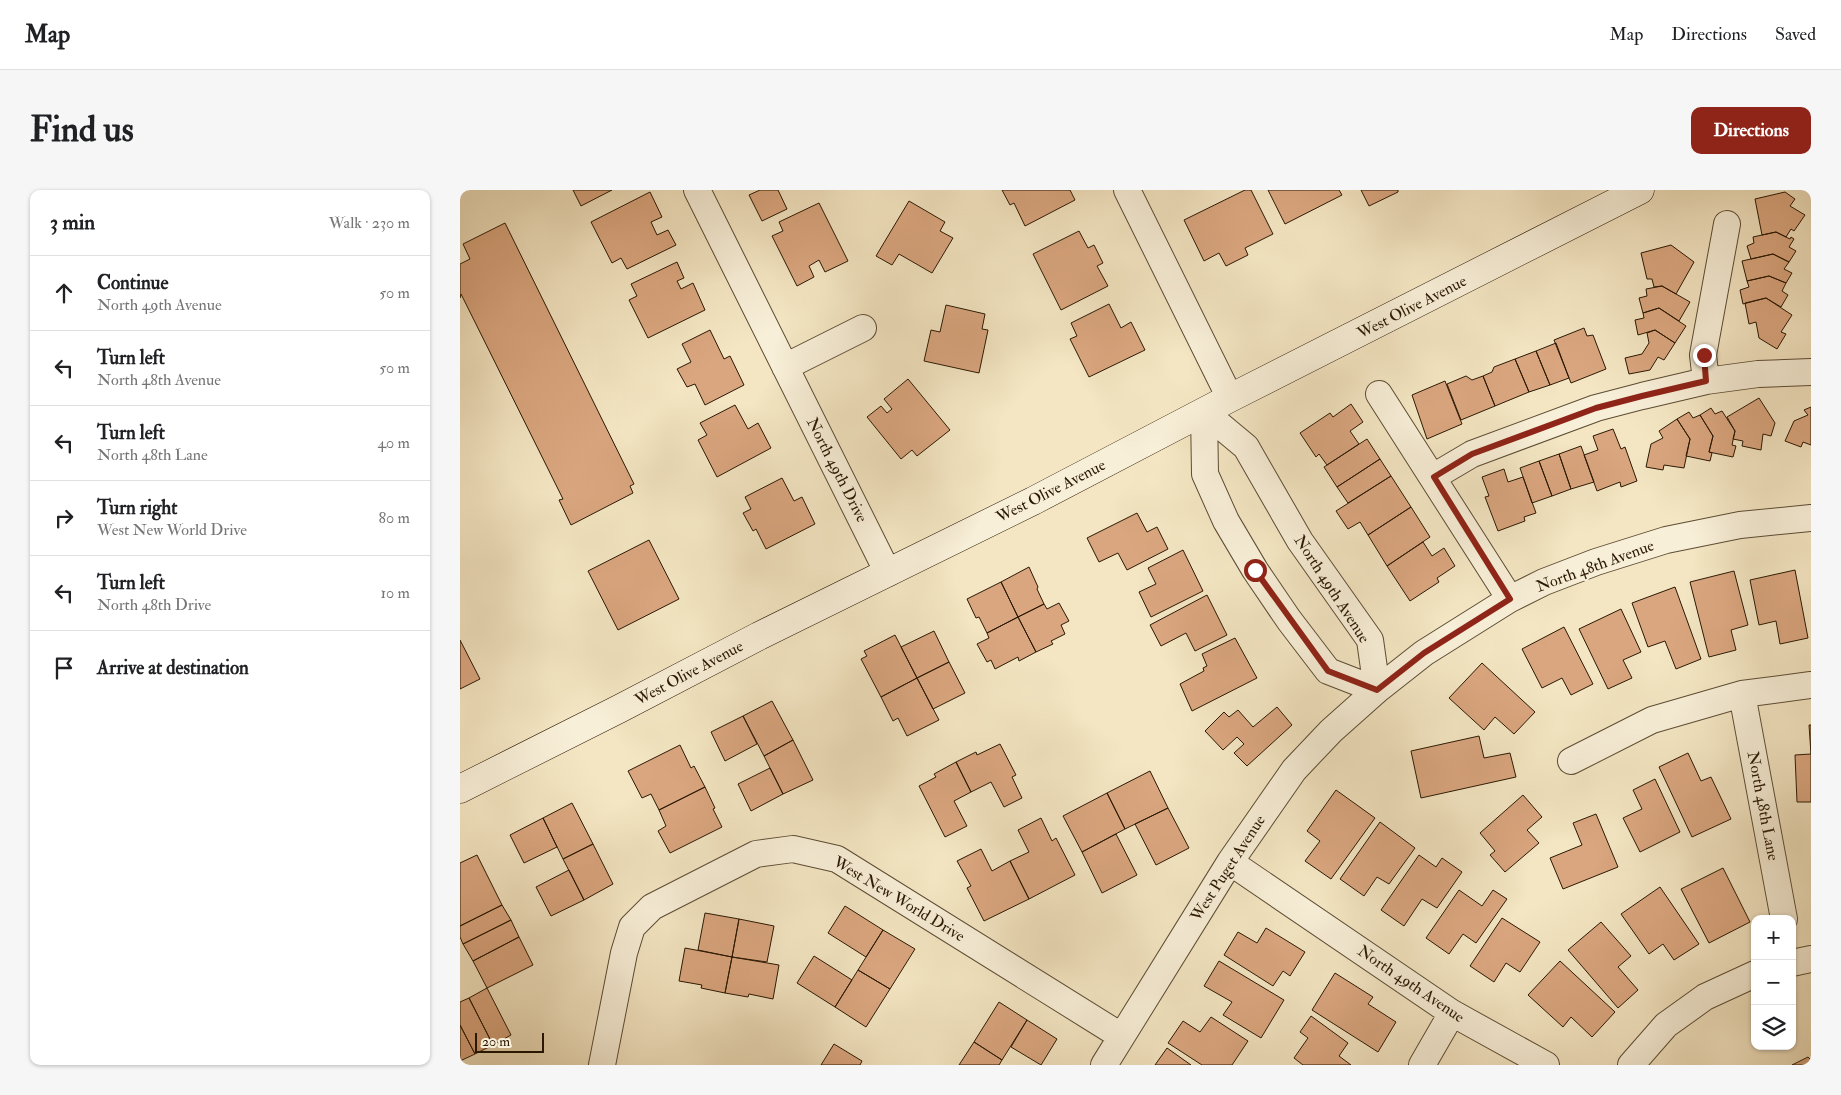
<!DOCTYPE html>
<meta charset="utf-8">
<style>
:root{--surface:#fff;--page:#f6f6f6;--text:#202124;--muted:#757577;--line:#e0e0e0;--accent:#8f2418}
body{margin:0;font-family:"IM FELL Double Pica",serif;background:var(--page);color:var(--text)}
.controls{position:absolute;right:15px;bottom:15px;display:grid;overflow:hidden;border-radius:10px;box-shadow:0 1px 4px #0004}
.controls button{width:45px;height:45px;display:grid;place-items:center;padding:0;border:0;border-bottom:1px solid var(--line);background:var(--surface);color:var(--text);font:25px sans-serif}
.scale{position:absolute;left:15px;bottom:12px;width:69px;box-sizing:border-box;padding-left:5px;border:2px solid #2a1803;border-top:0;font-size:14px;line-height:18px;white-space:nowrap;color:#2a1803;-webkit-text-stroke:4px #f8efd8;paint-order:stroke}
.stop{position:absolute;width:15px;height:15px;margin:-11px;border:4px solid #8f2418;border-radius:50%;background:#fff}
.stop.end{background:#8f2418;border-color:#fff;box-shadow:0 1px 5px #0008}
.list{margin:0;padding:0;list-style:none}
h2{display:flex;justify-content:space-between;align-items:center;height:65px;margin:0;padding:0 20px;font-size:21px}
h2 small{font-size:16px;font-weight:400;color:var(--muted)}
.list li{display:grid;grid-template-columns:32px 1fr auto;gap:15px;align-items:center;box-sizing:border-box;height:75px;padding:0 20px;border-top:1px solid var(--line)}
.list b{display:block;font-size:19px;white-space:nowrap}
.list p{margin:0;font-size:16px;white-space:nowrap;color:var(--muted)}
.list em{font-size:16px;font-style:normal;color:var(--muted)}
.icon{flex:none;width:28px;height:28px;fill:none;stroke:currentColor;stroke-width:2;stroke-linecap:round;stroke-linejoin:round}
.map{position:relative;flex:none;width:1351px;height:875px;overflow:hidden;border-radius:10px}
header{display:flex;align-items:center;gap:30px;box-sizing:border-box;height:70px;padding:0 25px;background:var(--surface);border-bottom:1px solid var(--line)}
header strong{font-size:24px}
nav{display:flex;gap:28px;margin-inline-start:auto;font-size:18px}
.intro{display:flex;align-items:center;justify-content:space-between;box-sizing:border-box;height:120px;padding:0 30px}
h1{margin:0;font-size:35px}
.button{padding:12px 22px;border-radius:10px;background:var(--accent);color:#fff;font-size:18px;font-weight:700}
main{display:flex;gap:30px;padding:0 30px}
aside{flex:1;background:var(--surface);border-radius:10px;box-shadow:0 1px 4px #0004}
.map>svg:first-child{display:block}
</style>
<header>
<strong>Map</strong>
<nav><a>Map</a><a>Directions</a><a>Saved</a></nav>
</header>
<div class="intro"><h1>Find us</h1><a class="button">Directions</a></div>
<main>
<aside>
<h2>3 min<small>Walk · 230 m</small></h2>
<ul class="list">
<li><svg class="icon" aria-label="ahead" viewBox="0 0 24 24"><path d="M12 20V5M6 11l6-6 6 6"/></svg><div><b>Continue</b><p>North 49th Avenue</p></div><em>50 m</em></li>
<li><svg class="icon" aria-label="left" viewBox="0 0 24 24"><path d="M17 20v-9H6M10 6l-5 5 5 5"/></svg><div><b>Turn left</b><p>North 48th Avenue</p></div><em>50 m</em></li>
<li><svg class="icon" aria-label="left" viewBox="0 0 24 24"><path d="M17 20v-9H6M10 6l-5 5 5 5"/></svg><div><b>Turn left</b><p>North 48th Lane</p></div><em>40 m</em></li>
<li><svg class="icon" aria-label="right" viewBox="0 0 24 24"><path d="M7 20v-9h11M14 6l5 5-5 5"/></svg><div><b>Turn right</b><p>West New World Drive</p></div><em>80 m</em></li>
<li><svg class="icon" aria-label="left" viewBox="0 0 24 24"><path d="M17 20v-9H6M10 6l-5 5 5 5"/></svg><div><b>Turn left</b><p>North 48th Drive</p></div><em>10 m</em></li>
<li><svg class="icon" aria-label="arrive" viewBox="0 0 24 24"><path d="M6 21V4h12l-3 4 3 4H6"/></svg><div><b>Arrive at destination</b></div></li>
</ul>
</aside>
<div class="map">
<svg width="1351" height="875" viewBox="0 0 1351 875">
<rect width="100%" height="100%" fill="#f4e6c3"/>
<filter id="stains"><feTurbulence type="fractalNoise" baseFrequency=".004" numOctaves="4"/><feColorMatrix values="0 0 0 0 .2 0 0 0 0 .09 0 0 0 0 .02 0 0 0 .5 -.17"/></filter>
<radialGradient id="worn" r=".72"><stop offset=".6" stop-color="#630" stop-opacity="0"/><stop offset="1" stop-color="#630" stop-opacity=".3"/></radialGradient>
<path fill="#daa67f" stroke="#2a1803" d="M113,0H152L121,16Z
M300,0H318L327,19L302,31L289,5Z
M542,0H610L615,10L565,36L554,13L550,15Z
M785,0H791L813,44L785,58L788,65L766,76L759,63L744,71L724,30Z
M808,0H879L882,5L825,34Z
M901,0H938V2L909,16Z
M190,2L202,27L191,32L197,45L208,40L216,55L167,79L161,68L152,73L131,32Z
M1325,2L1335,9L1330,16L1345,25L1334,41L1331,39L1326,47L1316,42L1302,45L1295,9Z
M449,11L485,32L480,41L493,48L472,83L439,64L432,75L416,66Z
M359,13L388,71L365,82L359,70L349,76L354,87L337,96L312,46L323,41L319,32Z
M45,33L174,294L170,296L173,303L111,335L99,310L103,309L1,104L0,108V74L10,69L3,54Z
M619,41L628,58L634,55L643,73L637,76L648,96L601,120L573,64Z
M1316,42L1330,49L1331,47L1334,49L1329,57L1336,61L1329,72L1313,64L1291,69L1287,56L1294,53L1293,47Z
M1211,55L1234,72L1216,104L1202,96L1194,97L1192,89H1187L1181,63Z
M1313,64L1329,72L1324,79L1332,83L1326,93L1309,86L1287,91L1282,71Z
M217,72L224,88L217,91L221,99L233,93L245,120L188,148L169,110L177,106L171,94Z
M1309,86L1326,93L1322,101L1328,105L1321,117L1306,108L1283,114L1280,100L1289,97L1287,91Z
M1202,96L1230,112L1219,131L1199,118L1183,123L1179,108L1187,106L1186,99Z
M1306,108L1332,125L1321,142L1326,144L1317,159L1299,148L1296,132L1289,134L1285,113Z
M649,114L661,138L671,132L685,160L629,187L610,149L617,146L611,133Z
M486,115L525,124L522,139L528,140L519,183L464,171L471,140L480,142Z
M1199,118L1226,136L1215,153L1195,140L1178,145L1175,130L1184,128L1183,123Z
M1124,138L1127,146L1133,145L1146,179L1111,193L1094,150Z
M250,140L264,169L270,166L284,195L245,215L235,194L227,197L217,179L231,172L222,154Z
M1195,140L1215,153L1204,170L1198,167L1190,180L1169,184L1165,168L1182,164L1189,153L1187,143Z
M1096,153L1109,188L1090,195L1076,161Z
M1076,161L1090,195L1069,202L1055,169Z
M1055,169L1069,202L1035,216L1023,186L1032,182L1034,177Z
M1006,186L1012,190L1023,186L1035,216L1001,230L987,194Z
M448,189L490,240L457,266L452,260L441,269L407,227L421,216L427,223L432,219L424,209Z
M985,191L1002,234L967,249L952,205Z
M1299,208L1315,233L1311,246L1303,244L1301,260L1282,256L1283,251L1273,249L1275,241L1267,227Z
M891,214L903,232L890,241L899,254L867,275L859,264L856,267L840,243L870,223L873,227Z
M275,215L288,239L298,233L311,258L257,287L238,250L247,245L240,233Z
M1351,217V255L1343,252L1341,257L1325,251L1334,231L1348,225L1344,220Z
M1251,218L1255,224L1262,221L1275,241L1272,255L1276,256L1273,267L1249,262L1253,246L1240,225Z
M1229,222L1233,228L1240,225L1253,246L1249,262L1252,263L1250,271L1226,266L1230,249L1217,229Z
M1217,229L1230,249L1224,278L1204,275L1203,280L1186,277L1191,254L1203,248L1199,241Z
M1153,239L1161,259L1165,257L1177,291L1161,297L1160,292L1137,301L1124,265L1138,260L1133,246Z
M907,249L920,269L877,297L864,277Z
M1121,256L1134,292L1111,299L1099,264Z
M1099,264L1111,299L1092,306L1079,271Z
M920,269L931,286L888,313L877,297Z
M1079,271L1092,306L1072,313L1060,278Z
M1044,279L1048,292L1063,287L1076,323L1064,327L1065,331L1038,341L1025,307L1029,306L1022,287Z
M931,286L951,317L908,345L900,332L888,339L876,321Z
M322,288L334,311L342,307L355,334L306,359L296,339L293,341L283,323L291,319L285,307Z
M951,317L970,347L927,376L908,345Z
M677,323L687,342L697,337L708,359L667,380L658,363L639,372L627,348Z
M189,350L219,409L158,440L128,381Z
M963,352L972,366L984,358L995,376L977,388L979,392L950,411L927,376Z
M723,360L743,401L691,427L679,402L696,394L688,378Z
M569,377L578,397L577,399L584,414L558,427L541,392Z
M1335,380L1348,448L1320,454L1316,431L1299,435L1290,390Z
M1274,381L1288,435L1271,440L1276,460L1249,467L1230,392Z
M541,392L558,427L527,443L519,427L516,428L507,409Z
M1215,397L1241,469L1216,479L1205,451L1188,457L1172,413Z
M747,405L767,445L735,461L726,443L701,456L690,435Z
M599,413L609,431L601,435L605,444L591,451L593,454L576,462L558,427L584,414L587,419Z
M1161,419L1181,462L1163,470L1172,488L1148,499L1119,439Z
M558,427L576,462L559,471L558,467L535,479L531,470L527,472L517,454L529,448L527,443Z
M1104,437L1133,494L1111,505L1102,488L1082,498L1062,459Z
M474,441L489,472L457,488L441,457Z
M435,445L457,488L421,507L401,469L407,466L404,461Z
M775,448L797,488L732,521L720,494L744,481L743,478L747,476L742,464Z
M0,450L20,489L0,499Z
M489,472L505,503L473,519L457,488Z
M1022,473L1075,522L1054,544L1035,527L1024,540L989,508Z
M457,488L479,530L447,546L438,528L433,531L421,507Z
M312,511L333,550L304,566L283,526Z
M817,517L832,535L787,576L774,563L784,554L777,547L763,560L745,541L764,522L769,527L778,520L793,537Z
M283,526L297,554L265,571L251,542Z
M1349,535H1351V612H1337L1335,565L1351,564Z
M1019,546L1024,568L1050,563L1056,587L961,608L951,561Z
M333,550L353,590L323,604L304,566Z
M540,554L556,585L552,587L562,608L544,617L531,592L511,602L496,572L516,562L517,565Z
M220,555L231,578L234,576L245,597L199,620L191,604L182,608L168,581Z
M1228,563L1241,591L1251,587L1271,629L1232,647L1199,577Z
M496,572L511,602L494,611L507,636L485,647L459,596L476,587L474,584Z
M310,578L323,604L291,621L278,594Z
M690,581L708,618L665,639L647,603Z
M1195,589L1220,642L1180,662L1163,628L1182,619L1173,600Z
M245,597L255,618L253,619L262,637L210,663L198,641L206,636L199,620Z
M876,600L915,628L871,689L845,671L860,651L847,641Z
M647,603L665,639L622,662L603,626Z
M1063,605L1082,627L1067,640L1079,653L1045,682L1030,665L1035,661L1020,643Z
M112,613L133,654L103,669L83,628Z
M708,618L729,658L696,675L675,634Z
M1136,624L1158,677L1103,699L1090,668L1122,655L1113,633Z
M83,628L97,657L64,673L50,645Z
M581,628L592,651L596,648L615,685L569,709L550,671L569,662L558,640Z
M920,632L955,658L929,694L917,687L904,706L880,689Z
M656,644L677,685L642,703L622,662Z
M133,654L153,694L124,710L103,669Z
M521,659L532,681L550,671L569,709L524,731L507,698L511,696L497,671Z
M17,665L42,715L0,736V673Z
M959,665L976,677L982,668L1002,682L977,718L962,709L944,736L921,720Z
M1263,678L1290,732L1249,753L1221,699Z
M109,680L124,710L91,726L76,697Z
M1200,697L1239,754L1214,770L1203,754L1189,764L1161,724Z
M999,700L1022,716L1033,700L1047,709L1016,753L1003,744L989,764L966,748Z
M42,715L51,730L3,754L0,747V736Z
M385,716L423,740L406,767L368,743Z
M245,723L279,729L272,767L238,760Z
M1042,728L1080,752L1060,782L1046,773L1034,792L1010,776Z
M279,729L314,736L307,772L272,767Z
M51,730L59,747L13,771L3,754Z
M1141,732L1171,766L1158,777L1178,800L1158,818L1108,760Z
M806,738L845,762L830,786L823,781L813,796L764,765L778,742L797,753Z
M423,740L455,759L430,799L398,780Z
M59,747L73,775L27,798L13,771Z
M225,758L272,767L265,803L241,798L242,795L219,791Z
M354,766L392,790L375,817L337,793Z
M272,767L319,775L313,809L289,804L288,807L265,803Z
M759,771L824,810L801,848L763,825L772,812L744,796Z
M1100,771L1155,822L1132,847L1111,827L1103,837L1068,805Z
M398,780L430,799L406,837L375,817Z
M875,783L913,807L908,814L936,832L918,862L852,820Z
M27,798L51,845L33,855L9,808Z
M9,808L33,855L15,864L0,835V812Z
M539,812L567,830L542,870L514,852Z
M851,826L888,853L879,866L891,875H843L834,868L848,848L840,842Z
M751,827L788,851L772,875H742L708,853L723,831L740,842Z
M567,830L597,849L581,875L551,857Z
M0,835L15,864L0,871Z
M514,852L542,870L539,875H499Z
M374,854L402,871L400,875H361Z
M707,858L731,875H695Z
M1348,867L1351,870V875H1332Z"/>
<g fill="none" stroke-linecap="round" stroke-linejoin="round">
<g stroke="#5c4c33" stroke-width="28">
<path id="street" d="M237,0L428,383
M667,0L770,208
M325,177L403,138
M1246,191L1243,165L1267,34
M919,204L1050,409
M744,222L745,284L766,331L795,380L829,430L868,481L917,500
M744,222L786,257L840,351L910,450L917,500
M973,287L1012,264L1136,218L1182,206L1246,191L1298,184L1351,182
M1282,504L1324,729
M1111,571L1192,530L1282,504L1351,495
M770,672L992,823L1086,875
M1332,773L1351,769
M142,875L164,763L172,737L192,717L296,664L333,659L377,669L661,846
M644,875L770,672L834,580L871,541L917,500L964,463L1050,409L1084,392L1136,372L1206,350L1280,335L1351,328
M962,875L992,823
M1171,875L1206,835L1245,807L1295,784"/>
</g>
<g stroke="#2a1803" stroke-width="29">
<path id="secondary" d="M0,599L159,519L299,446L573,311L770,208L1180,0"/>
</g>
<use href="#street" stroke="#f8efd8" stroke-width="26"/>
<use href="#secondary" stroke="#f8efd8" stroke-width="28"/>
</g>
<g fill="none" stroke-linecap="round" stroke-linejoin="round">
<path stroke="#8f2418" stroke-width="6" d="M795,380L868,481L917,500L964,463L1050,409L974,287L1012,264L1136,218L1182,206L1246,191L1244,165"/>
</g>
<g text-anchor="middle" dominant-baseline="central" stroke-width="4" stroke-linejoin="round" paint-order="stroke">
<g font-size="16" fill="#2a1803" stroke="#f8efd8">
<text transform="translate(952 117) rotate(-27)">West Olive Avenue</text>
<text transform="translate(377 280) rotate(63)">North 49th Drive</text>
<text transform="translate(591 301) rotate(-27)">West Olive Avenue</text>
<text transform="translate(1135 376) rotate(-20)">North 48th Avenue</text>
<text transform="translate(872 399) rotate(57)">North 49th Avenue</text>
<text transform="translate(229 483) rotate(-28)">West Olive Avenue</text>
<text transform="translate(1303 616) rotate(79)">North 48th Lane</text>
<text transform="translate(768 678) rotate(-57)">West Puget Avenue</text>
<text transform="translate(439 709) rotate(31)">West New World Drive</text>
<text transform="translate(951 794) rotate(34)">North 49th Avenue</text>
</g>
</g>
<rect width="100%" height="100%" filter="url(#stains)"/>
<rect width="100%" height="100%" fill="url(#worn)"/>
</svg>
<div class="controls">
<button>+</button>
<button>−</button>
<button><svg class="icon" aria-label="layers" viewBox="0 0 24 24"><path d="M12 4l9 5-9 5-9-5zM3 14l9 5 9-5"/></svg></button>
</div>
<div class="scale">20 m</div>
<div class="stop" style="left:795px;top:380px"></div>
<div class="stop end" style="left:1244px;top:165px"></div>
</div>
</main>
